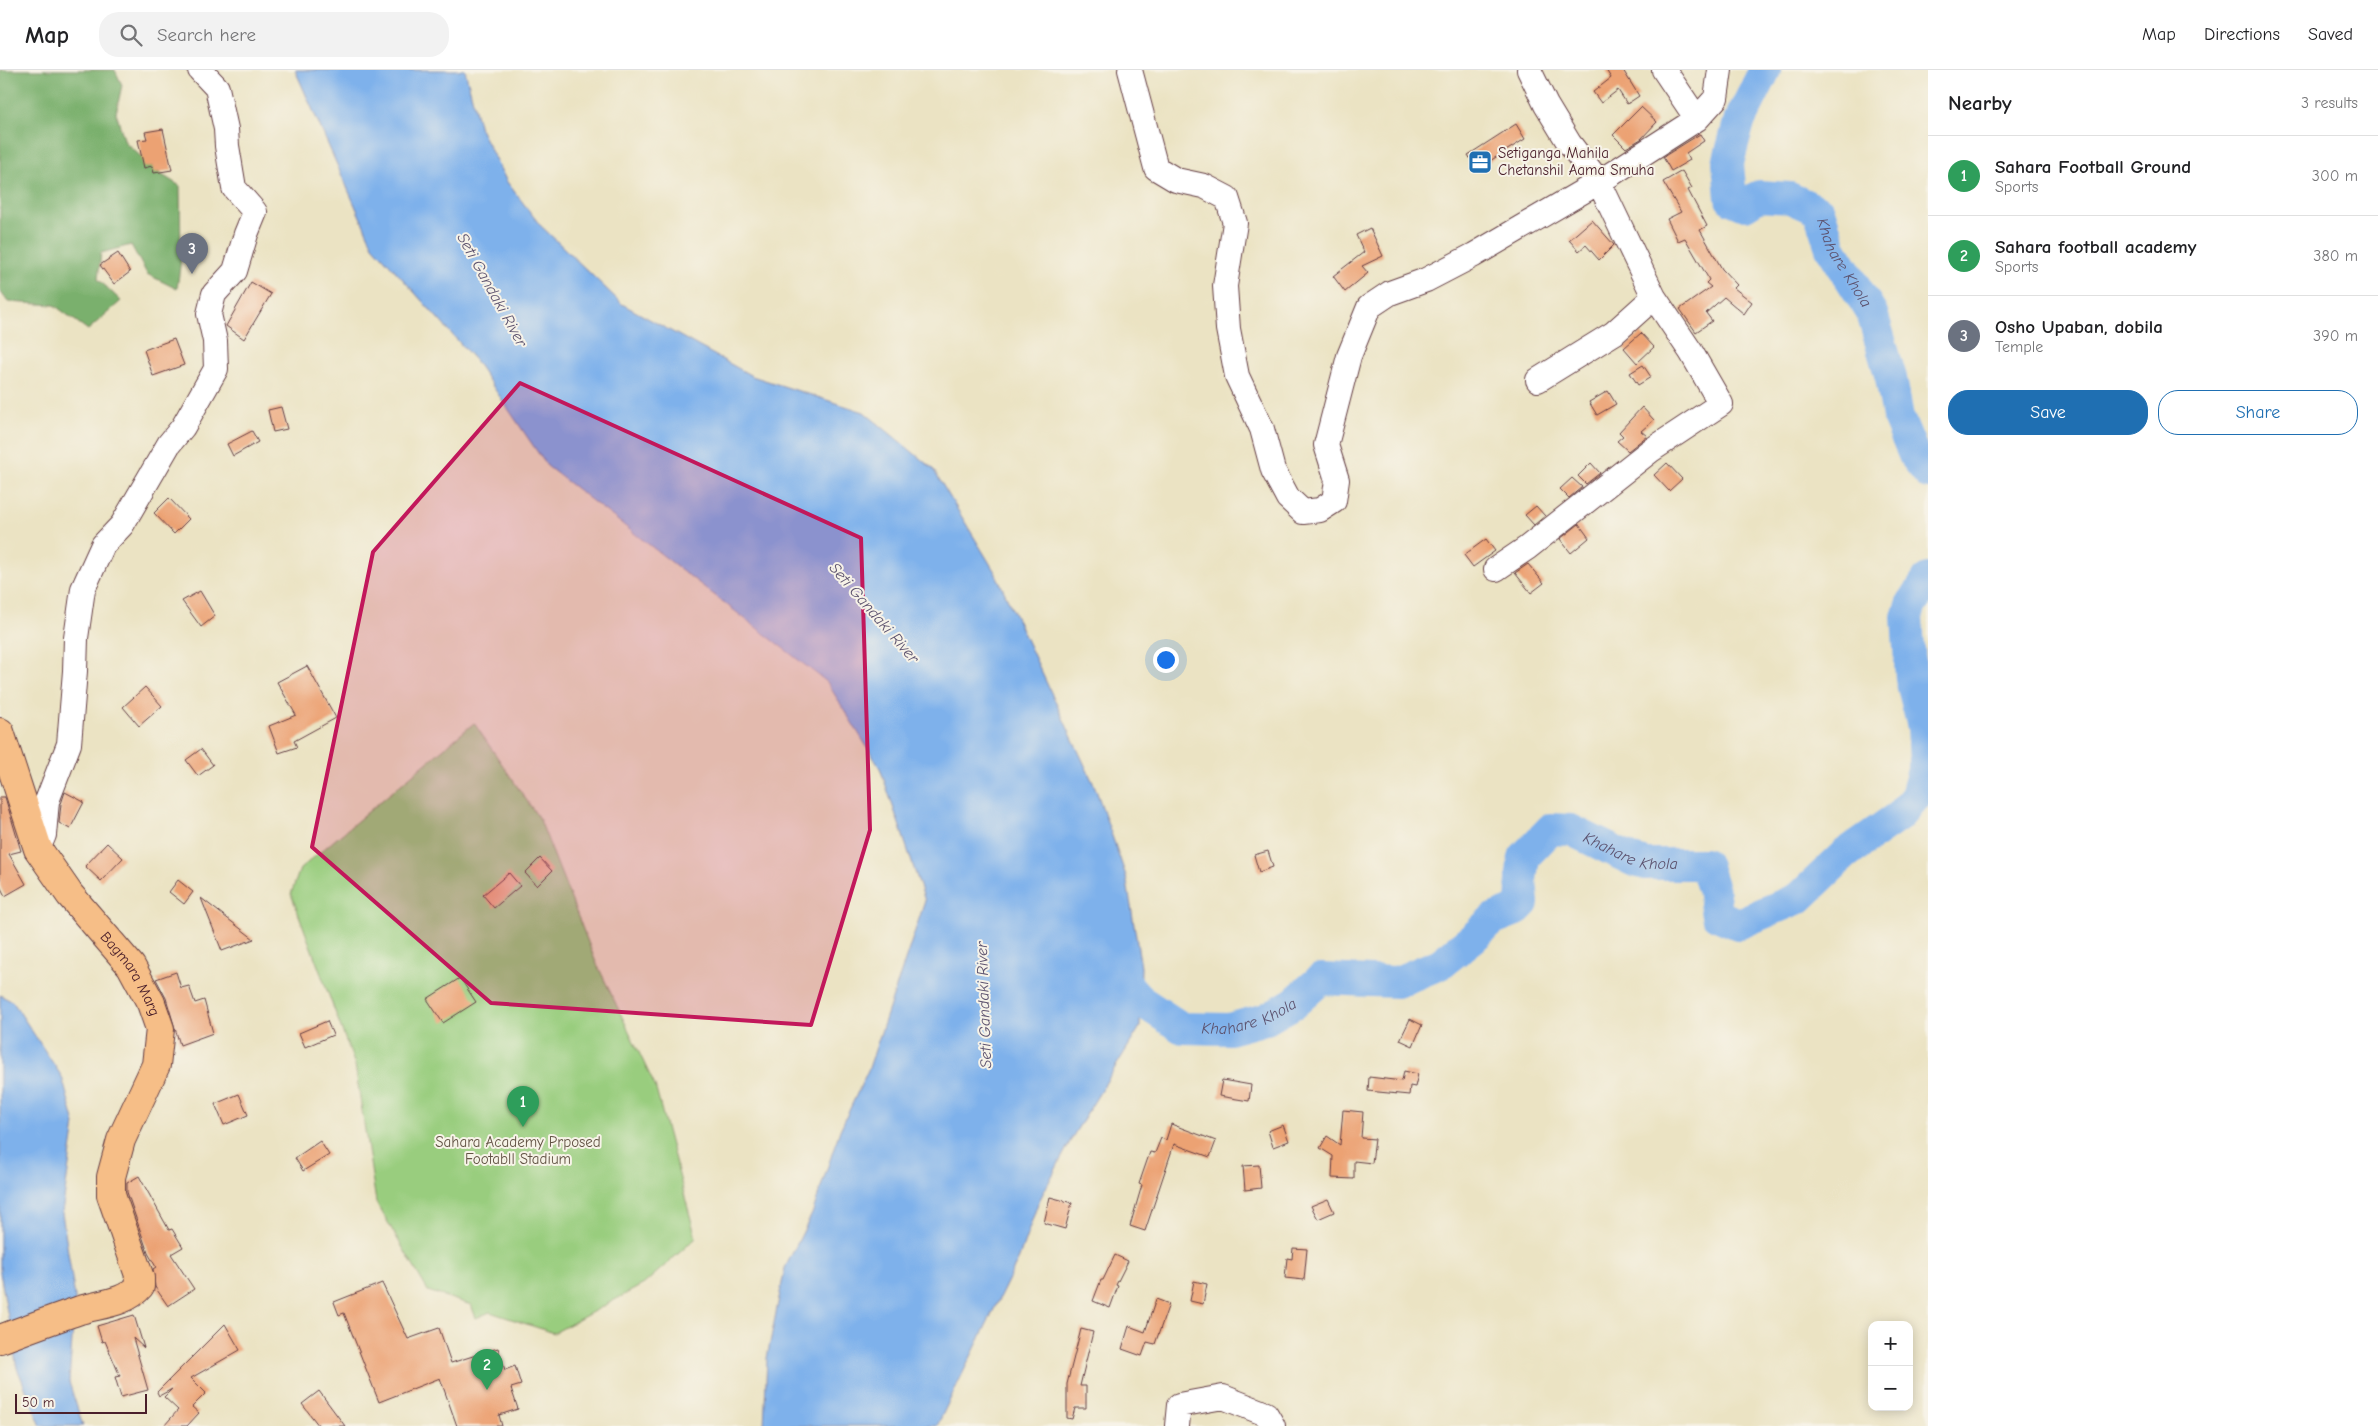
<!DOCTYPE html>
<meta charset="utf-8">
<style>
:root{--surface:#fff;--page:#f2f2f2;--text:#202124;--muted:#757577;--line:#e0e0e0;--accent:#1f6fb2}
body{margin:0;font-family:"Comic Neue",sans-serif;background:var(--page);color:var(--text)}
.controls{position:absolute;right:15px;bottom:15px;display:grid;overflow:hidden;border-radius:10px;box-shadow:0 2px 12px #0003}
.controls button{width:45px;height:45px;display:grid;place-items:center;padding:0;border:0;border-bottom:1px solid var(--line);background:var(--surface);color:var(--text);font:25px sans-serif}
.scale{position:absolute;left:15px;bottom:12px;width:132px;box-sizing:border-box;padding-left:5px;border:2px solid #4a1f2b;border-top:0;font-size:14px;line-height:18px;white-space:nowrap;color:#4a1f2b;-webkit-text-stroke:4px #f7f3e8;paint-order:stroke}
.you{position:absolute;left:1165px;top:589px;width:18px;height:18px;margin:-12px;border:4px solid #fff;border-radius:50%;background:#1a73e8;box-shadow:0 0 0 8px #1a73e833}
.badge{display:grid;place-items:center;width:32px;height:32px;border-radius:50%;background:var(--accent);color:#fff;font-size:16px;font-weight:700}
.pin{position:absolute;translate:-50% -41px;filter:drop-shadow(0 1px 2px #0008)}
.pin::after{content:'';position:absolute;top:26px;width:18px;height:15px;background:inherit;clip-path:polygon(0 0,100% 0,50% 100%)}
.list{margin:0;padding:0;list-style:none}
h2{display:flex;justify-content:space-between;align-items:center;height:65px;margin:0;padding:0 20px;font-size:21px}
h2 small{font-size:16px;font-weight:400;color:var(--muted)}
.list li{display:grid;grid-template-columns:32px 1fr auto;gap:15px;align-items:center;box-sizing:border-box;height:80px;padding:0 20px;border-top:1px solid var(--line)}
.list b{display:block;font-size:19px;white-space:nowrap}
.list p{margin:0;font-size:16px;white-space:nowrap;color:var(--muted)}
.list em{font-size:16px;font-style:normal;color:var(--muted)}
.actions{display:flex;gap:10px;padding:15px 20px}
.actions a{flex:1;padding:11px 0;border:1px solid var(--accent);border-radius:20px;text-align:center;font-size:18px;color:var(--accent)}
.actions .main{background:var(--accent);color:#fff}
.icon{flex:none;width:28px;height:28px;fill:none;stroke:currentColor;stroke-width:2;stroke-linecap:round;stroke-linejoin:round}
.map{position:relative;flex:none;width:1928px;height:1356px;overflow:hidden}
header{display:flex;align-items:center;gap:30px;box-sizing:border-box;height:70px;padding:0 25px;background:var(--surface);border-bottom:1px solid var(--line)}
header strong{font-size:24px}
nav{display:flex;gap:28px;margin-inline-start:auto;font-size:18px}
.search{width:350px;height:45px;background:var(--page);display:flex;align-items:center;gap:12px;box-sizing:border-box;padding:0 18px;border-radius:20px;color:var(--muted);font-size:19px}
main{display:flex}
aside{flex:1;background:var(--surface)}
.map>svg:first-child{display:block}
</style>
<header>
<strong>Map</strong>
<div class="search"><svg class="icon" aria-label="search" viewBox="0 0 24 24"><circle cx="10" cy="10" r="6"/><path d="M15 15l6 6"/></svg>Search here</div>
<nav><a>Map</a><a>Directions</a><a>Saved</a></nav>
</header>
<main>
<div class="map">
<svg width="1928" height="1356" viewBox="0 0 1928 1356">
<rect width="100%" height="100%" fill="#f7f3e8"/>
<filter id="ink" filterUnits="userSpaceOnUse"><feTurbulence type="fractalNoise" baseFrequency=".02" numOctaves="2"/><feDisplacementMap in="SourceGraphic" scale="10" xChannelSelector="R" yChannelSelector="G"/><feConvolveMatrix kernelMatrix="1 2 1 2 8 2 1 2 1" color-interpolation-filters="sRGB"/></filter>
<filter id="wash" filterUnits="userSpaceOnUse"><feTurbulence type="fractalNoise" baseFrequency=".0096" numOctaves="4" result="noise"/><feDisplacementMap in="SourceGraphic" scale="20" xChannelSelector="R" yChannelSelector="G"/><feGaussianBlur stdDeviation="1.12" result="paint"/><feColorMatrix in="noise" values="0 0 0 0 0 0 0 0 0 0 0 0 0 0 0 0 0 1.4 0 .05"/><feComposite in="paint" operator="in"/></filter>
<g filter="url(#wash)">
<rect width="100%" height="100%" fill="#ebe3c3"/>
<path fill="#99cd7e" stroke="#727654" d="M474,653L540,750L595,890L655,1016L696,1168L644,1214L554,1263L490,1242L476,1248L471,1235L428,1221L376,1132L355,995L291,824L300,799Z"/>
<path fill="#7ab06d" stroke="#62684c" d="M0,0H115L122,15L116,43L125,72L159,103L180,116L181,189L177,219L147,204L131,175L101,183L98,209L121,231L88,260L54,235L8,232L0,221Z"/>
<path fill="#7eb1eb" stroke="#64688b" d="M295,0H465L480,59L507,112L540,155L622,234L752,306L864,342L933,399L995,502L1095,717L1126,806L1141,897L1140,957L1073,1066L1038,1133L1019,1188L937,1356H764L767,1288L785,1198L812,1144L840,1060L869,998L925,831L880,698L827,612L547,396L475,290L373,176Z
M0,925L13,932L62,1007L75,1054L62,1143L75,1228L69,1312L83,1356H41L17,1298L0,1202Z"/>
<g fill="none" stroke-linecap="round" stroke-linejoin="round">
<g stroke="#7eb1eb" stroke-width="32">
<path id="s1" d="M1765,0L1739,52L1728,93L1731,129L1745,135L1759,126L1790,128L1819,141L1831,178L1872,243L1891,308L1898,347L1914,385L1928,403"/>
<path id="s2" d="M1109,899L1115,902L1141,931L1182,958L1229,959L1266,949L1294,933L1321,909L1397,912L1440,894L1473,868L1493,849L1516,840L1523,833L1521,810L1524,787L1551,759L1571,760L1632,790L1646,794H1705L1713,819L1717,845L1738,854L1799,828L1845,784L1899,746L1916,726L1925,693L1923,657L1911,609L1907,547L1911,535L1928,509"/>
</g>
</g>
<g id="blocks">
<path fill="#eca273" d="M1606,0H1623L1639,26L1627,34L1618,20L1601,33L1593,22L1611,8Z
M1641,37L1657,52L1641,69L1626,78L1613,65Z
M1516,54L1525,69L1477,99L1468,85Z
M163,59L172,100L154,103L152,96L144,98L138,70L147,69L145,62Z
M1700,64L1704,71L1686,83L1690,90L1671,101L1663,87Z
M1682,101L1692,118L1688,120L1707,156L1700,160L1722,199L1737,215L1734,218L1752,232L1744,244L1724,227L1706,243L1712,251L1696,262L1680,239L1711,217L1706,213L1709,210L1707,206L1685,168L1678,171L1667,149L1681,142L1663,112Z
M1592,150L1614,175L1599,190L1586,175L1579,181L1569,170Z
M1370,158L1383,186L1362,196L1368,203L1345,222L1333,206L1364,182L1356,165Z
M118,183L130,202L114,214L100,195Z
M251,212L271,224L244,269L226,256Z
M1641,263L1654,277L1637,293L1624,278Z
M174,269L184,295L153,306L144,280Z
M1643,295L1651,307L1638,315L1630,303Z
M1608,321L1616,334L1597,345L1589,332Z
M281,337L287,359L273,362L268,340Z
M1642,337L1654,350L1641,361L1647,366L1628,381L1617,371L1623,366L1619,362Z
M252,361L258,372L233,386L227,374Z
M1591,393L1600,403L1586,414L1578,406Z
M1667,393L1682,409L1669,421L1654,405Z
M1572,408L1582,417L1569,428L1560,419Z
M169,428L189,449L174,464L154,443Z
M1536,436L1545,446L1534,455L1525,445Z
M1579,454L1589,468L1571,483L1560,469Z
M1486,469L1495,481L1473,497L1464,485Z
M1528,494L1544,513L1531,523L1515,503Z
M200,521L215,546L201,557L182,531Z
M307,596L336,648L294,671L297,677L279,683L269,656L296,645L277,612Z
M145,617L162,636L139,656L123,637Z
M201,679L213,695L198,706L186,690Z
M65,722L84,732L70,759L59,753L61,734Z
M0,727H5L21,781L9,784L26,814L5,826L0,816Z
M107,773L123,788L101,811L85,796Z
M1268,781L1273,797L1259,802L1254,785Z
M540,788L552,801L537,816L525,803Z
M509,803L520,816L494,838L483,825Z
M178,810L193,822L184,834L169,822Z
M201,828L254,869L222,881Z
M176,902L181,918L189,916L195,933L204,930L213,963L180,975L166,928L156,909Z
M460,908L476,932L443,953L427,929Z
M1410,949L1422,955L1413,976L1400,970Z
M327,951L333,965L305,977L299,963Z
M1404,1001L1418,1004L1415,1017L1410,1016L1409,1025L1368,1021L1369,1007L1402,1011Z
M1222,1010L1251,1015L1249,1031L1219,1026Z
M239,1024L248,1045L224,1055L215,1034Z
M1343,1040L1363,1042L1361,1068L1375,1069L1372,1093L1354,1091V1109L1332,1108L1333,1086L1320,1078L1327,1066L1340,1075Z
M1171,1054L1216,1071L1210,1087L1174,1074L1145,1161L1130,1156L1142,1115L1139,1114L1150,1082L1155,1083L1161,1068L1166,1070Z
M1283,1055L1289,1071L1273,1077L1268,1061Z
M320,1071L329,1085L303,1101L295,1088Z
M1259,1095L1261,1118L1245,1120L1243,1096Z
M139,1106L169,1160L172,1159L183,1177L171,1184L194,1219L168,1236L155,1217L153,1199L156,1197L148,1183L127,1122V1113Z
M1050,1127L1072,1133L1065,1159L1044,1153Z
M1328,1129L1334,1142L1318,1149L1311,1136Z
M1293,1178L1307,1179L1304,1210L1285,1208L1287,1188L1292,1189Z
M1115,1185L1128,1191L1116,1215L1118,1216L1110,1238L1093,1231L1101,1210H1103Z
M1194,1211L1207,1214L1203,1234L1190,1231Z
M382,1213L408,1269L439,1258L451,1293L498,1278L505,1300L515,1296L521,1315L511,1318L518,1339L499,1345L502,1356H457L440,1308L379,1332L344,1243L339,1245L334,1232Z
M1156,1229L1169,1234L1155,1274L1147,1272L1142,1286L1122,1279L1129,1256L1145,1262Z
M134,1245L144,1278L133,1268L148,1320L121,1327L115,1307L120,1306L105,1271L102,1272L97,1256Z
M225,1254L240,1280L191,1308L206,1323L192,1337L199,1343L187,1356H164L178,1340L164,1327L172,1319L159,1326L157,1322Z
M1081,1259L1093,1262L1080,1316H1086V1338H1075L1072,1349L1067,1348V1314Z
M319,1321L345,1356H319L302,1334Z"/>
</g>
</g>
<g filter="url(#ink)">
<use href="#blocks" fill-opacity="0" stroke="#623c42" stroke-width="1"/>
<g fill="none" stroke-linecap="round" stroke-linejoin="round">
<g stroke="#623c42" stroke-width="26">
<path id="minor" d="M1130,0L1156,98L1176,110L1204,116L1227,128L1235,153L1225,216L1228,259L1237,306L1262,359L1273,400L1288,428L1303,442L1320,440L1334,431L1337,410L1326,375L1349,286L1369,237L1390,223L1426,210L1474,185L1599,112L1697,49L1716,28L1720,0
M1664,0L1697,49
M1538,310L1614,263L1654,227
M1496,499L1527,478L1650,381L1721,334L1691,282L1654,227L1599,112L1569,73L1546,35L1529,0
M38,779L44,765L47,731L69,674L75,601L76,568L83,519L103,475L122,455L169,374L183,357L216,299L215,271L209,244L214,224L235,201L246,164L255,142L234,118L227,76L226,59L217,18L200,0
M1177,1356L1179,1335L1223,1327L1266,1344L1273,1356"/>
</g>
<g stroke="#623c42" stroke-width="30">
<g id="major">
<path id="s3" d="M0,662L38,779L70,825L131,896L151,933L160,959L156,995L121,1070L111,1107V1125L140,1208V1216C126,1233 100,1234 80,1240C53,1249 27,1259 0,1269"/>
</g>
</g>
<use href="#minor" stroke="#fff" stroke-width="24"/>
<use href="#major" stroke="#f6be87" stroke-width="28"/>
</g>
</g>
<path fill="#c2185b" fill-opacity="0.2" stroke="#c2185b" stroke-width="4" stroke-linejoin="round" d="M520,313L861,468L870,760L811,955L491,933L312,777L373,482Z"/>
<defs>
<g id="office-square" transform="scale(1.25)"><rect x="-9" y="-9" width="18" height="18" rx="4" fill="#1f6fb2" stroke="#f7f3e8"/><path d="M-6-3h4V-5.5h4V-3h4V5H-6ZM-1-4.5V-3h2v-1.5ZM-6 0V1H6V0Z" fill="#fff"/></g>
</defs>
<g fill-rule="evenodd">
<use href="#office-square" x="1480" y="92"/>
</g>
<g text-anchor="middle" dominant-baseline="central" stroke-width="4" stroke-linejoin="round" paint-order="stroke">
<g font-size="15" fill="#4a1f2b" stroke="#f7f3e8" text-anchor="start">
<text x="1498" y="83">Setiganga Mahila<tspan x="1498" dy="17">Chetanshil Aama Smuha</tspan></text>
</g>
<g font-size="15" fill="#4a1f2b" stroke="#f7f3e8">
<text stroke="none"><textPath href="#s3" startOffset="279">Bagmara Marg</textPath></text>
</g>
<g font-size="15" fill="#625344" stroke="#f7f3e8">
<text x="518" y="1072">Sahara Academy Prposed<tspan x="518" dy="17">Footabll Stadium</tspan></text>
</g>
<g font-size="16" font-style="italic" fill="#5c526e" stroke="#f7f3e8">
<text stroke="none"><textPath href="#s1" startOffset="289">Khahare Khola</textPath></text>
<text transform="translate(492 220) rotate(61)">Seti Gandaki River</text>
<text transform="translate(874 543) rotate(49)">Seti Gandaki River</text>
<text stroke="none"><textPath href="#s2" startOffset="645">Khahare Khola</textPath></text>
<text transform="translate(984 935) rotate(-92)">Seti Gandaki River</text>
<text stroke="none"><textPath href="#s2" startOffset="164">Khahare Khola</textPath></text>
</g>
</g>
</svg>
<div class="controls">
<button>+</button>
<button>−</button>
</div>
<div class="scale">50 m</div>
<div class="you"></div>
<div class="pin badge" style="left:523px;top:1057px;background:#2e9e5b">1</div>
<div class="pin badge" style="left:487px;top:1320px;background:#2e9e5b">2</div>
<div class="pin badge" style="left:192px;top:204px;background:#6b7280">3</div>
</div>
<aside>
<h2>Nearby<small>3 results</small></h2>
<ul class="list">
<li><span class="badge" style="background:#2e9e5b">1</span><div><b>Sahara Football Ground</b><p>Sports</p></div><em>300 m</em></li>
<li><span class="badge" style="background:#2e9e5b">2</span><div><b>Sahara football academy</b><p>Sports</p></div><em>380 m</em></li>
<li><span class="badge" style="background:#6b7280">3</span><div><b>Osho Upaban, dobila</b><p>Temple</p></div><em>390 m</em></li>
</ul>
<div class="actions"><a class="main">Save</a><a>Share</a></div>
</aside>
</main>
